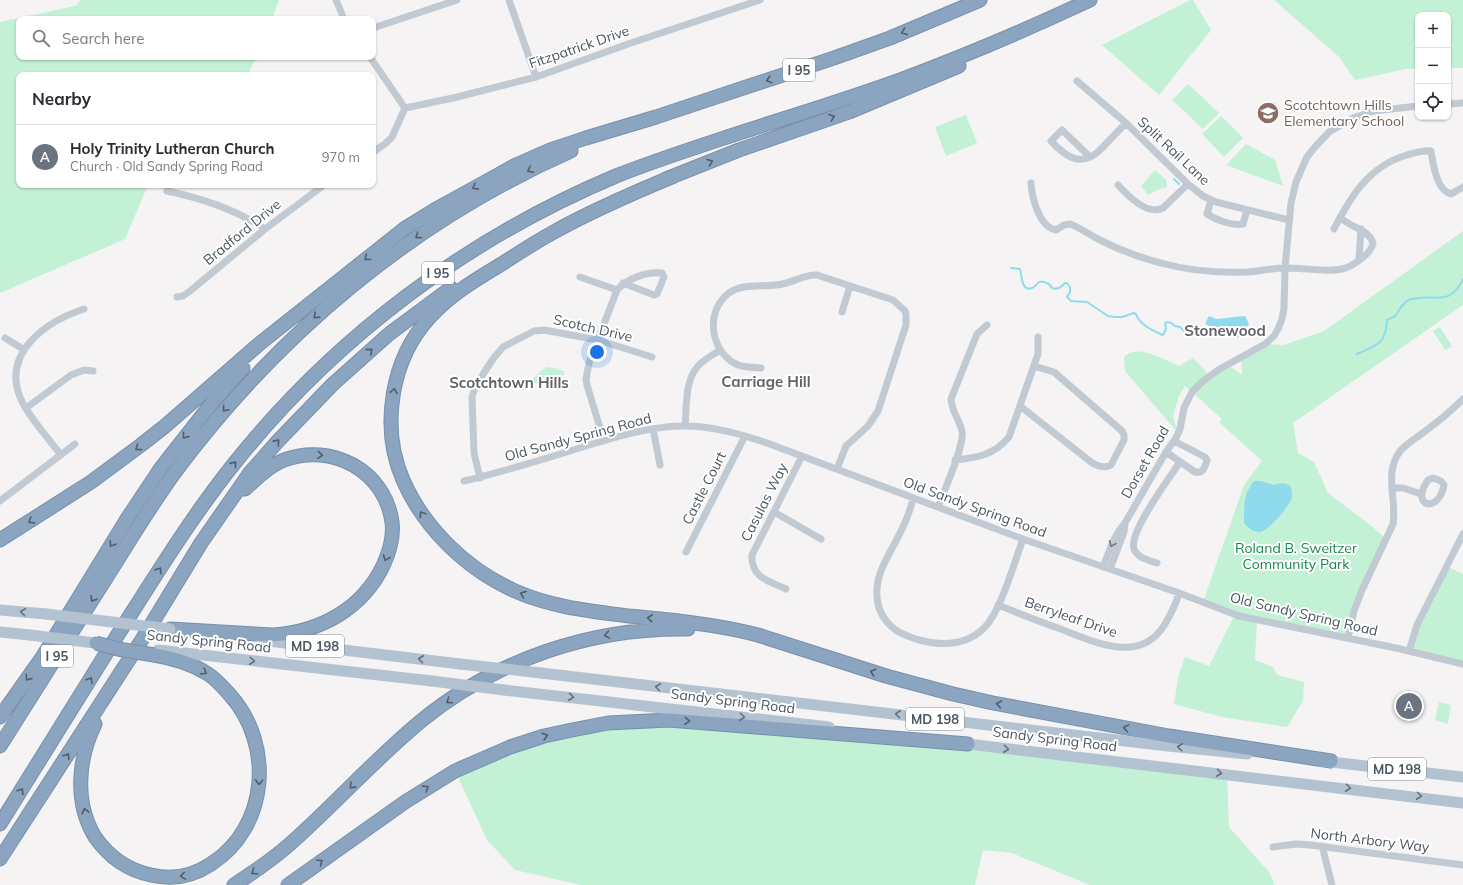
<!DOCTYPE html>
<meta charset="utf-8">
<style>
:root{--surface:#fff;--page:#f2f2f3;--text:#2b2b33;--muted:#7c7c81;--line:#e1e1e2;--accent:#d93025}
body{margin:0;font-family:Mulish,sans-serif;background:var(--page);color:var(--text)}
.controls{position:absolute;right:12px;top:12px;display:grid;overflow:hidden;border-radius:8px;box-shadow:0 1px 3px #0004}
.controls button{width:36px;height:36px;display:grid;place-items:center;padding:0;border:0;border-bottom:1px solid var(--line);background:var(--surface);color:var(--text);font:20px sans-serif}
.you{position:absolute;left:597px;top:352px;width:14px;height:14px;margin:-10px;border:3px solid #fff;border-radius:50%;background:#1a73e8;box-shadow:0 0 0 6px #1a73e833}
.badge{display:grid;place-items:center;width:26px;height:26px;border-radius:50%;background:var(--accent);color:#fff;font-size:13px;font-weight:700}
.pin{position:absolute;translate:-50% -50%;border:2px solid #fff;box-shadow:0 1px 4px #0006}
.list{margin:0;padding:0;list-style:none}
h2{display:flex;justify-content:space-between;align-items:center;height:52px;margin:0;padding:0 16px;font-size:17px}
h2 small{font-size:13px;font-weight:400;color:var(--muted)}
.list li{display:grid;grid-template-columns:26px 1fr auto;gap:12px;align-items:center;box-sizing:border-box;height:64px;padding:0 16px;border-top:1px solid var(--line)}
.list b{display:block;font-size:15px;white-space:nowrap}
.list p{margin:0;font-size:13px;white-space:nowrap;color:var(--muted)}
.list em{font-size:13px;font-style:normal;color:var(--muted)}
.icon{flex:none;width:22px;height:22px;fill:none;stroke:currentColor;stroke-width:2;stroke-linecap:round;stroke-linejoin:round}
.map{position:relative;flex:none;width:1463px;height:885px;overflow:hidden}
.search{position:absolute;background:var(--surface);box-shadow:0 1px 3px #0004;left:16px;top:16px;width:360px;height:44px;display:flex;align-items:center;gap:10px;box-sizing:border-box;padding:0 14px;border-radius:8px;color:var(--muted);font-size:15px}
.panel{position:absolute;background:var(--surface);box-shadow:0 1px 3px #0004;left:16px;top:72px;width:360px;height:116px;border-radius:8px}
.map>svg:first-child{display:block}
</style>
<div class="map">
<svg width="1463" height="885" viewBox="0 0 1463 885">
<rect width="100%" height="100%" fill="#f5f3f3"/>
<path fill="#c3f1d5" d="M81,0H279L272,19H19V57H256L248,75H19V185H148L125,239L0,293V22L75,6Z
M1190,0H1193L1211,30L1159,95L1102,45Z
M1274,0H1463V68H1448V15H1418V69H1406L1355,80L1339,57Z
M1188,84L1219,113L1203,129L1172,100Z
M966,115L977,143L946,156L935,127Z
M1221,116L1243,138L1224,157L1202,134Z
M1246,144L1275,160L1283,186L1226,165Z
M1155,170L1166,180L1167,187L1160,189L1148,195L1141,186Z
M1463,231V305L1293,423L1298,453L1314,462L1328,493L1374,528L1387,540L1362,590L1348,638L1257,620L1255,660L1273,667L1277,675L1304,682L1303,701L1287,727L1222,717L1174,704L1179,673L1185,657L1209,666L1235,614L1203,602L1244,485L1262,461L1219,422L1222,419L1185,386L1179,396L1173,416L1178,433L1125,371L1124,357C1139,343 1163,360 1179,366L1193,358L1210,376L1227,364L1242,375L1241,356L1265,344L1284,345L1324,331Z
M1440,327L1452,346L1445,350L1433,331Z
M549,367L564,371V375L529,385V382L545,368Z
M1447,566L1463,574V664L1409,651Z
M1439,702L1451,705L1448,724L1435,720Z
M669,720L1227,774L1229,827L1269,872L1275,885H1090L1012,853L983,850L975,885H581L515,870L487,840L455,771L544,736Z"/>
<path fill="#90daee" d="M1209,316L1216,319L1245,316L1249,324L1238,338L1205,324Z
M1254,481H1261L1274,485C1281,483 1286,482 1291,487C1292,490 1292,494 1292,497C1290,506 1269,530 1260,532C1253,532 1248,528 1244,523C1244,507 1243,494 1254,481Z"/>
<g fill="none" stroke-linecap="round" stroke-linejoin="round">
<path stroke="#90daee" stroke-width="2" d="M1174,179L1179,184
M1011,268L1020,269C1022,275 1021,292 1032,288C1035,287 1037,284 1039,282C1045,281 1049,283 1052,288C1058,290 1061,287 1065,283H1067L1070,287V292L1067,297L1071,301L1087,302L1108,316L1115,317H1122L1134,313L1136,314C1139,324 1153,331 1163,335L1166,329L1165,323C1169,321 1172,323 1175,326L1180,327L1186,333
M1357,354C1377,345 1386,344 1387,320C1389,319 1393,318 1395,316C1400,310 1402,303 1409,300C1431,291 1449,310 1463,279"/>
<g stroke="#7690ad" stroke-width="15">
<path id="highway" d="M674,176C633,193 591,211 552,233C534,243 517,254 500,265C475,280 450,295 430,317C391,359 380,427 403,480C424,528 466,569 515,591C551,607 590,611 629,616C672,620 715,624 758,635L886,676L953,694L993,703L1169,736L1331,761
M666,179L739,150L849,112L959,66
M0,540L91,482L141,445L164,427L258,345L404,229L438,208L478,186L516,165L550,150L586,138L656,117L834,58L890,38L980,0
M170,629L273,635C320,632 362,609 383,566C389,553 394,537 392,522C385,471 332,442 284,460C269,466 257,478 245,489
M0,717L43,656L127,519L161,468L212,403L243,368
M95,724C78,759 74,802 95,837C109,857 127,870 151,875C172,880 193,876 211,864C269,827 274,744 230,695C223,687 216,679 208,674C191,663 173,658 154,655
M0,746C36,689 72,632 108,575C130,540 151,505 175,472C278,334 412,221 571,151
M0,824C39,761 78,699 117,636C154,578 190,519 233,465C334,338 466,239 616,176C651,162 688,150 724,138C782,119 842,101 900,80C965,56 1028,29 1090,0
M0,859L143,638L201,543L249,474L277,442L333,384L389,334L451,288
M234,885C254,872 273,859 290,844C335,804 375,759 421,721C496,660 591,627 688,629
M288,885L405,802L455,771L510,747L544,736L572,730L608,723L669,720L968,744"/>
</g>
<path stroke="#c1cad2" stroke-width="7" d="M336,0L344,19
M509,0L536,77
M373,28L457,0
M370,57L405,108
M1077,81L1126,123L1188,184L1203,196L1216,202L1289,220
M1448,104L1463,103
M405,108L453,98L536,77L631,43L760,0
M373,152L385,144L392,137L405,108
M1090,157L1062,130L1051,141C1065,156 1080,168 1099,151L1126,123
M1031,183C1032,198 1039,227 1056,230L1064,225L1070,224C1081,228 1091,236 1102,241C1120,250 1141,258 1161,263C1189,271 1219,273 1248,272C1260,271 1272,268 1285,268C1302,267 1326,273 1342,269C1352,267 1372,253 1373,243C1368,228 1350,228 1340,217
M1118,185C1127,195 1147,216 1163,208L1188,184
M167,191C201,198 235,209 265,229
M1211,200L1207,214C1216,220 1232,226 1243,224L1247,210
M1334,229C1351,196 1369,166 1407,155C1415,153 1423,150 1431,151C1433,163 1436,190 1451,194L1463,187
M1359,259L1361,229
M580,277L617,290
M177,297L183,296L190,291L265,229L324,185
M842,312L850,286
M5,338L23,349
M761,368C751,367 742,368 734,363C710,349 705,311 729,293C745,282 765,288 782,284C794,282 805,274 817,275L893,300L905,311L906,315V325L878,411L868,426L846,446L837,469
M1020,406L1091,462C1097,466 1104,469 1111,465L1124,440V435L1122,431L1054,372L1034,366
M26,408L71,375L84,370L93,371
M685,426C687,405 684,378 701,363C707,358 714,354 720,350
M653,429L660,465
M604,441L587,385L586,379L589,363L617,290C627,279 646,271 662,273L664,277L657,294L654,295L623,283
M1166,452L1195,472C1203,474 1205,467 1207,460L1205,457L1174,441
M61,455C49,439 27,415 20,397C2,352 47,321 84,309
M955,460C977,458 994,455 1009,437L1038,354V337
M480,478L474,453L472,397L476,385L493,359L503,347L534,331L544,330L598,340L652,357
M1433,478L1441,481L1444,485C1439,514 1409,507 1428,480Z
M464,481C506,471 548,458 589,445C620,436 652,426 684,426C713,426 740,434 767,443L1023,539L1179,593L1239,616L1396,648L1463,664
M1392,488H1403L1421,494
M913,499C910,511 906,522 900,533C892,550 878,569 877,589C876,603 881,617 892,627C899,634 910,637 919,640C942,646 966,646 984,628C1001,611 1014,563 1023,539
M0,501L75,444
M938,507C944,491 965,445 962,431C959,418 952,413 951,399L977,334L987,325
M774,512L821,539
M686,552L745,436
M1157,563C1149,560 1138,559 1134,549C1128,533 1170,477 1180,462
M1103,567C1109,552 1114,535 1125,523
M1110,569L1124,532L1125,523L1166,452L1176,438L1180,429L1184,408L1192,392L1202,382L1218,370L1265,344L1274,336L1278,329L1282,319L1284,308L1285,268L1291,203L1296,182L1307,157L1315,147L1329,132L1353,118L1374,111L1418,106
M786,589C769,581 751,578 752,555L802,456
M998,605C1018,613 1038,621 1058,628C1093,641 1140,666 1165,624C1171,614 1176,604 1179,593
M1348,638L1354,611L1362,590L1393,524C1396,507 1390,489 1392,472C1395,447 1411,443 1428,429C1440,420 1452,410 1463,399
M1409,651L1417,625L1463,534
M1322,846L1332,885
M1273,847L1296,844L1310,845L1463,865"/>
<path stroke="#b3c2d1" stroke-width="11" d="M0,610L46,614
M0,632L30,635
M260,640L460,664
M158,650L432,681
M541,673L1168,746L1247,754
M504,690L829,727
M960,743L1463,803
M1322,761L1463,777"/>
<use href="#highway" stroke="#8ba5c1" stroke-width="13"/>
<g stroke="#7690ad" stroke-width="15" stroke-linecap="butt">
<path id="highway-bridge" d="M96,643L118,649L154,655"/>
</g>
<path stroke="#b3c2d1" stroke-width="11" d="M46,614L170,629
M30,635L103,644
M460,664L541,673
M432,681L504,690"/>
<use href="#highway-bridge" stroke="#8ba5c1" stroke-width="13"/>
</g>
<defs><path id="oneway-chevron" d="M-2-3.5L2.5 0L-2 3.5" fill="none" stroke-width="1.6" stroke-linecap="round" stroke-linejoin="round"/></defs>
<g stroke="#505e6b">
<use href="#oneway-chevron" transform="translate(904 32) rotate(158)"/>
<use href="#oneway-chevron" transform="translate(769 80) rotate(162)"/>
<use href="#oneway-chevron" transform="translate(832 117) rotate(-20)"/>
<use href="#oneway-chevron" transform="translate(710 162) rotate(-21)"/>
<use href="#oneway-chevron" transform="translate(530 170) rotate(154)"/>
<use href="#oneway-chevron" transform="translate(475 187) rotate(151)"/>
<use href="#oneway-chevron" transform="translate(418 236) rotate(146)"/>
<use href="#oneway-chevron" transform="translate(367 258) rotate(142)"/>
<use href="#oneway-chevron" transform="translate(316 316) rotate(138)"/>
<use href="#oneway-chevron" transform="translate(370 351) rotate(-41)"/>
<use href="#oneway-chevron" transform="translate(394 391) rotate(-79)"/>
<use href="#oneway-chevron" transform="translate(225 409) rotate(131)"/>
<use href="#oneway-chevron" transform="translate(185 436) rotate(128)"/>
<use href="#oneway-chevron" transform="translate(277 442) rotate(-48)"/>
<use href="#oneway-chevron" transform="translate(138 448) rotate(144)"/>
<use href="#oneway-chevron" transform="translate(320 455) rotate(5)"/>
<use href="#oneway-chevron" transform="translate(234 464) rotate(-51)"/>
<use href="#oneway-chevron" transform="translate(422 514) rotate(-124)"/>
<use href="#oneway-chevron" transform="translate(31 521) rotate(148)"/>
<use href="#oneway-chevron" transform="translate(112 544) rotate(122)"/>
<use href="#oneway-chevron" transform="translate(386 558) rotate(112)"/>
<use href="#oneway-chevron" transform="translate(159 570) rotate(-57)"/>
<use href="#oneway-chevron" transform="translate(523 594) rotate(-159)"/>
<use href="#oneway-chevron" transform="translate(93 599) rotate(122)"/>
<use href="#oneway-chevron" transform="translate(650 618) rotate(-174)"/>
<use href="#oneway-chevron" transform="translate(607 635) rotate(170)"/>
<use href="#oneway-chevron" transform="translate(204 672) rotate(30)"/>
<use href="#oneway-chevron" transform="translate(873 672) rotate(-162)"/>
<use href="#oneway-chevron" transform="translate(28 678) rotate(125)"/>
<use href="#oneway-chevron" transform="translate(90 680) rotate(-58)"/>
<use href="#oneway-chevron" transform="translate(449 701) rotate(146)"/>
<use href="#oneway-chevron" transform="translate(999 704) rotate(-169)"/>
<use href="#oneway-chevron" transform="translate(687 721) rotate(3)"/>
<use href="#oneway-chevron" transform="translate(1126 728) rotate(-170)"/>
<use href="#oneway-chevron" transform="translate(545 736) rotate(-16)"/>
<use href="#oneway-chevron" transform="translate(67 756) rotate(-57)"/>
<use href="#oneway-chevron" transform="translate(259 782) rotate(93)"/>
<use href="#oneway-chevron" transform="translate(352 786) rotate(136)"/>
<use href="#oneway-chevron" transform="translate(426 788) rotate(-32)"/>
<use href="#oneway-chevron" transform="translate(21 791) rotate(-58)"/>
<use href="#oneway-chevron" transform="translate(85 811) rotate(-104)"/>
<use href="#oneway-chevron" transform="translate(320 862) rotate(-35)"/>
<use href="#oneway-chevron" transform="translate(254 872) rotate(146)"/>
<use href="#oneway-chevron" transform="translate(183 876) rotate(171)"/>
</g>
<use stroke="#6e7983" href="#oneway-chevron" transform="translate(1112 544) rotate(114)"/>
<g stroke="#64717d">
<use href="#oneway-chevron" transform="translate(23 612) rotate(-174)"/>
<use href="#oneway-chevron" transform="translate(421 659) rotate(-173)"/>
<use href="#oneway-chevron" transform="translate(252 661) rotate(6)"/>
<use href="#oneway-chevron" transform="translate(658 687) rotate(-173)"/>
<use href="#oneway-chevron" transform="translate(571 697) rotate(7)"/>
<use href="#oneway-chevron" transform="translate(898 714) rotate(-173)"/>
<use href="#oneway-chevron" transform="translate(742 717) rotate(7)"/>
<use href="#oneway-chevron" transform="translate(1180 747) rotate(-174)"/>
<use href="#oneway-chevron" transform="translate(1006 749) rotate(7)"/>
<use href="#oneway-chevron" transform="translate(1219 773) rotate(7)"/>
<use href="#oneway-chevron" transform="translate(1348 788) rotate(7)"/>
<use href="#oneway-chevron" transform="translate(1419 796) rotate(7)"/>
</g>
<defs>
<g id="school-disc" transform="scale(1.15)"><circle r="9.5" fill="#8d6e63" stroke="#fff"/><path d="M0-5L7-2L0 1L-7-2ZM-4 1L0 2.5L4 1V4Q0 6-4 4Z" fill="#fff"/></g>
</defs>
<g fill-rule="evenodd">
<use href="#school-disc" x="1268" y="113"/>
</g>
<g text-anchor="middle" dominant-baseline="central" stroke-width="4" stroke-linejoin="round" paint-order="stroke">
<g fill="#fff" stroke="#808990" stroke-width="1">
<rect x="783" y="59" width="32" height="22" rx="3"/>
<rect x="422" y="262" width="32" height="22" rx="3"/>
<rect x="286" y="635" width="58" height="22" rx="3"/>
<rect x="41" y="645" width="32" height="22" rx="3"/>
<rect x="906" y="708" width="58" height="22" rx="3"/>
<rect x="1368" y="758" width="58" height="22" rx="3"/>
</g>
<g font-size="13" font-weight="bold" fill="#4a5661">
<text x="799" y="70">I 95</text>
<text x="438" y="273">I 95</text>
<text x="315" y="646">MD 198</text>
<text x="57" y="656">I 95</text>
<text x="935" y="719">MD 198</text>
<text x="1397" y="769">MD 198</text>
</g>
<g font-size="14" fill="#4a5661" stroke="#fff">
<text transform="translate(579 47) rotate(-19)">Fitzpatrick Drive</text>
<text transform="translate(1174 151) rotate(43)">Split Rail Lane</text>
<text transform="translate(242 232) rotate(-39)">Bradford Drive</text>
<text transform="translate(593 328) rotate(13)">Scotch Drive</text>
<text transform="translate(578 437) rotate(-15)">Old Sandy Spring Road</text>
<text transform="translate(1145 462) rotate(-60)">Dorset Road</text>
<text transform="translate(704 488) rotate(-63)">Castle Court</text>
<text transform="translate(764 502) rotate(-63)">Casulas Way</text>
<text transform="translate(975 507) rotate(20)">Old Sandy Spring Road</text>
<text transform="translate(1304 614) rotate(13)">Old Sandy Spring Road</text>
<text transform="translate(1071 617) rotate(19)">Berryleaf Drive</text>
<text transform="translate(209 641) rotate(6)">Sandy Spring Road</text>
<text transform="translate(733 701) rotate(7)">Sandy Spring Road</text>
<text transform="translate(1055 739) rotate(7)">Sandy Spring Road</text>
<text transform="translate(1370 840) rotate(7)">North Arbory Way</text>
</g>
<g font-size="14" fill="#785e54" stroke="#fff" text-anchor="start">
<text x="1284" y="105">Scotchtown Hills<tspan x="1284" dy="16">Elementary School</tspan></text>
</g>
<g font-size="14" fill="#17864f" stroke="#fff">
<text x="1296" y="548">Roland B. Sweitzer<tspan x="1296" dy="16">Community Park</tspan></text>
</g>
<g font-size="15" font-weight="bold" fill="#5f6368" stroke="#fff">
<text x="1225" y="330">Stonewood</text>
<text x="766" y="381">Carriage Hill</text>
<text x="509" y="382">Scotchtown Hills</text>
</g>
</g>
</svg>
<div class="controls">
<button>+</button>
<button>−</button>
<button><svg class="icon" aria-label="locate" viewBox="0 0 24 24"><circle cx="12" cy="12" r="6"/><path d="M12 2v4M12 18v4M2 12h4M18 12h4"/></svg></button>
</div>
<div class="you"></div>
<div class="pin badge" style="left:1409px;top:706px;background:#6b7280">A</div>
<div class="search"><svg class="icon" aria-label="search" viewBox="0 0 24 24"><circle cx="10" cy="10" r="6"/><path d="M15 15l6 6"/></svg>Search here</div>
<section class="panel">
<h2>Nearby<small></small></h2>
<ul class="list">
<li><span class="badge" style="background:#6b7280">A</span><div><b>Holy Trinity Lutheran Church</b><p>Church · Old Sandy Spring Road</p></div><em>970 m</em></li>
</ul>
</section>
</div>
